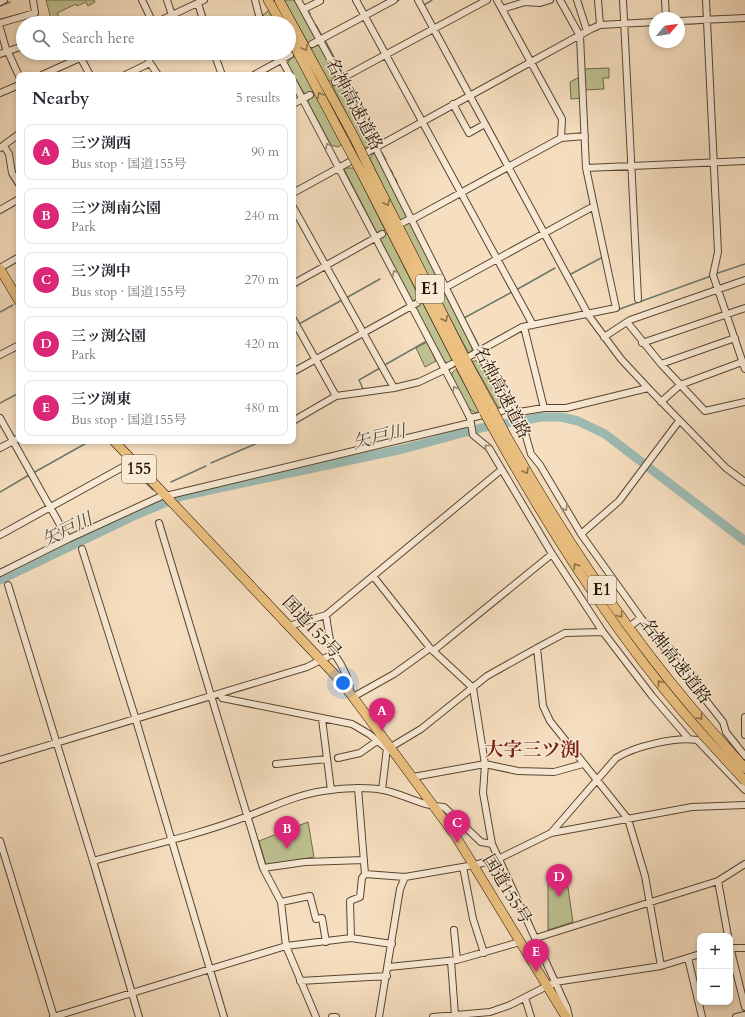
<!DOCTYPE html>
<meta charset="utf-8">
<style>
:root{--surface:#fff;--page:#f7f7f7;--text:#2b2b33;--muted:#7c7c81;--line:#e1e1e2;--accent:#db2777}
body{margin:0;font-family:Cardo,"Noto Serif JP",serif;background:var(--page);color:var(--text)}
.controls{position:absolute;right:12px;bottom:12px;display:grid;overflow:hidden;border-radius:8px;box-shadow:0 2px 6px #0003}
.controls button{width:36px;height:36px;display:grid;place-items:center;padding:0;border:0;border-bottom:1px solid var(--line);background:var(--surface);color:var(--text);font:20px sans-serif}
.compass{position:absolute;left:649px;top:12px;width:36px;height:36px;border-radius:50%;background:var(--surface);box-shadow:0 2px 6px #0003;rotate:61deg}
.you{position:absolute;left:343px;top:683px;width:14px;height:14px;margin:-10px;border:3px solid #fff;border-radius:50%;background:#1a73e8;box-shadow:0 0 0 6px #1a73e833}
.badge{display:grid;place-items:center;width:26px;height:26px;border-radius:50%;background:var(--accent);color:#fff;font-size:13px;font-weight:700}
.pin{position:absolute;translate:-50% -33px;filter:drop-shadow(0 1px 2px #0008)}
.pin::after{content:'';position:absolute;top:21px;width:14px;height:12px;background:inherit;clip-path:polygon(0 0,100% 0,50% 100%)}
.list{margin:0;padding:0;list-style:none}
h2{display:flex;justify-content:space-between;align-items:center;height:52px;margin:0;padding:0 16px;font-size:17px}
h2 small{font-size:13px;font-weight:400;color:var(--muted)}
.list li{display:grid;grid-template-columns:26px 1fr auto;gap:12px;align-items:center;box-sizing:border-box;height:56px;margin:0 8px 8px;padding:0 8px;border:1px solid var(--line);border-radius:8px}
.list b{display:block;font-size:15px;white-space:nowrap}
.list p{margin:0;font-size:13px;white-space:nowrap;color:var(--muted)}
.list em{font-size:13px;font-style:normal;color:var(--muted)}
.icon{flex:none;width:22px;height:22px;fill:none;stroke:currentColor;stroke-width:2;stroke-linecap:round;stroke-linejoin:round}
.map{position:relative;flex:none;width:745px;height:1017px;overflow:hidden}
.search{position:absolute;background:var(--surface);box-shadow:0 2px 6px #0003;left:16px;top:16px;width:280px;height:44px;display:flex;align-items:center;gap:10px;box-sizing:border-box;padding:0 14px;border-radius:22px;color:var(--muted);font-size:15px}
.panel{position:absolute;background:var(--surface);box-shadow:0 2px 6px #0003;left:16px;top:72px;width:280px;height:372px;border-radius:8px}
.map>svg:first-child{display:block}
</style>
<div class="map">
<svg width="745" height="1017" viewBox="0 0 745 1017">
<rect width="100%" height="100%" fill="#f6dfc0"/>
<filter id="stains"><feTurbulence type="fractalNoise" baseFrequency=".005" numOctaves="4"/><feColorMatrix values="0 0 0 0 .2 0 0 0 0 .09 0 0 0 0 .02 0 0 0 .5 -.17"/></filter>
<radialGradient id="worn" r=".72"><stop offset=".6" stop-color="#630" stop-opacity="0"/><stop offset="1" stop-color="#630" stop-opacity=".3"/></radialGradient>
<path fill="#bec191" stroke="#716a48" d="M46,0H94L95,2L88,6L86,2L77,6L76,4L57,13L62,23H52Z
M284,0H294L298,4L316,38L308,43Z
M269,10L276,23H264L263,15Z
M319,44L321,45L337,75L329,82L311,49Z
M295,56L314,91L308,94L304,93L287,64L290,59Z
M609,68V78H603L604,89L584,90L583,69Z
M581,76L582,98L571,99L570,82Z
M337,82H340L371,145L364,148L332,85Z
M316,94L342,145L338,147L331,145L308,102L309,98Z
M376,153L409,218L401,222L370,159L372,154Z
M346,168H354L385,230L377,233L344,169Z
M410,221L442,286L436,291L402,225Z
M387,233L420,299L412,302L380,239Z
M445,291L472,347V351L469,354L437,294Z
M422,302L453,362L448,364L444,361L415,307Z
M427,342L436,361L425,367L416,348Z
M472,361H479L501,401L502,405L499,409Z
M456,369L480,413C467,415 457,388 452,378V373Z
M308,822L314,857L266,865L259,841Z
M565,867L573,922L548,930V872Z"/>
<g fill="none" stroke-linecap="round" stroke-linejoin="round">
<path stroke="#6d786d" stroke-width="1.5" d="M397,1L399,0
M424,5L432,0
M0,6L10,2
M308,10L310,14
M688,24L704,23
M316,25L322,36
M630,26L655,25
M325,40L337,63
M340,69L343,75
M345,79L349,87
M351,91L354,96
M355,99L357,102
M359,107L368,124
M372,132L374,137
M382,153L386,160
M391,170L393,174
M395,178L397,182
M715,274L745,264
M569,275L603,257
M516,290L555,268
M346,298L380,279
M617,310L711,276
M0,312L13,305
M464,318L512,292
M299,324L342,300
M470,329L480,348
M383,366L425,342
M448,370L454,367
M426,382L437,376
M364,391L359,380L380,368
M0,403L19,393
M211,463L262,441
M129,466L140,477
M33,473L90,441
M144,481L153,490
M171,482L206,466
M0,492L29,475"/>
<path stroke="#9dbcb5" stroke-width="9" d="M0,580L140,513L182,496L403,449L485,427L542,417H561L578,421L605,434L745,541"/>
<g stroke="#584630" stroke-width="8">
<path id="minor" d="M142,0L153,23
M167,0L172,15
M255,0L261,23
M298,0L341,79L478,352L509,405L519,412L544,408H566L648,388
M356,0L533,325
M418,0L589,316L621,359L648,388L726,468L745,482
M577,0L587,31
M598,0L600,25
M623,0L638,299
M665,0L666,18
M706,0L718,252L713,275L745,369
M0,2L4,0
M198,3L204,23
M304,9L320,1L319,0
M502,9L525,2L540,3L550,0
M679,21L745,18
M0,23L35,13L33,0
M155,23L204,0
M0,28L7,52
M312,44L394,0
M8,52L19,76
M78,53L90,75
M146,53L150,63
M214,53L222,75
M278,53L290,75
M0,54L23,46
M42,75L91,53
M125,75L150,63L158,75
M254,75L290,55
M293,81L463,404L470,418L473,435L489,448L552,554L603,632L652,696L689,739
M335,82L487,0
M0,93L19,85
M293,104L310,95
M453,104L469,133L485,124
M561,138L585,136
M4,146L9,154L12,173L19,184
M0,148L19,134
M586,168L745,161
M293,193L591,29L600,25L655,22
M293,207L394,388
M0,210L19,199
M413,219L561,138L562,119L497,0
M402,223L412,218
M0,268L19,257
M293,284L382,234
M437,292L594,206L586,168L580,36L560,0
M293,319L336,396
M627,322L661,364L705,411L745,402
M524,327L544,408
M604,337L630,320L745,280
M642,343L745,308
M0,355L19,345
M470,356L522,327L616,308L594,206
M661,364L735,338
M444,368L452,364
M293,372L417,303
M661,402L680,385L742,362
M519,412L531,454L540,465L581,534L641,618L723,722L726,732L745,756
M0,418L68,539
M470,418L502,411L509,405
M293,421L336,396L394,388L419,382L444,370
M0,448L19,438
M159,523L263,868L281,902L286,946L316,1017
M581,534L619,501L679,421
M0,535L132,462
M82,549L136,720L224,1017
M0,573L68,539L164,495H170L470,423
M373,576L430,648L473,688L485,764L483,793L492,844L567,1008L569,1017
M8,585L93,861
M326,615C328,627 329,644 335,655C340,662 353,684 349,692
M633,624L641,618
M289,626L326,615L501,470
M537,648L543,706L550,721L628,819L645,876L661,966
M433,651L552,554
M220,694L222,698L352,724L369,734L386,748L391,747L421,729L487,676L537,648L565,633L603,632
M353,697L394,674L430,648
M745,717V735
M322,719L331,790
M338,758L360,753L377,741
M0,760L307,667L335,653
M276,764L327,759
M413,777L485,764L518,771L554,772L583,764
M382,790L387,748
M551,833L616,758C635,746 675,737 697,740L745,790
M0,841L54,1017
M463,867L473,919L484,953
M263,868L305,862L364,860
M365,874L405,877L474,865L498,859L551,833L692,807L745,805
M718,881L728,936
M281,902L310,896L316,919L322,918L326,942
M454,930L457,960
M351,938L350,901L360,897L362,878L365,874L358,788
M536,938L718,881L745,864
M730,947L745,1007
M730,948H745
M688,958L702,1017
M451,961L455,1015
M389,967L457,960L520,942
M300,981L387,976
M525,998L531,1017
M53,1017L286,946L351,938L392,944
M139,1017L93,861C144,847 198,835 248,816C277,805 300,793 331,790C348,788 367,787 383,790C404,794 423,807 444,807L481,842L492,844
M332,1017H336
M379,1017L400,889L405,877
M433,1017L490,1012L510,1005L555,982L661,966L700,954
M736,1017L745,1015"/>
</g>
<g stroke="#241300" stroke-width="10">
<path id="highway" d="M268,0L281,23
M279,0L354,137
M289,36L345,142
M369,168L470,368L493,410
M361,172L484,412
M0,269L19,301
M507,437C566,541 632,641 712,731
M499,439C557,543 623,646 703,735
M114,441L336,676L353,697L455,835L566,1017"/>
</g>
<use href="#minor" stroke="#f9ead6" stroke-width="6"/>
<use href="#highway" stroke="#ebc080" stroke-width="9"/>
<g stroke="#241300" stroke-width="10" stroke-linecap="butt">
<path id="highway-bridge" d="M354,137L369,168
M345,142L361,172
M493,410L507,437
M484,412L499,439
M712,731L745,768
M703,735L745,781"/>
</g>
<use href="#highway-bridge" stroke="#ebc080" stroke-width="9"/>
</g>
<defs><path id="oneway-chevron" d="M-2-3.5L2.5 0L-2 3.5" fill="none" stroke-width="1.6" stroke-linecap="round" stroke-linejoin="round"/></defs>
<g stroke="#917246">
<use href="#oneway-chevron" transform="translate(305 48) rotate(62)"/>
<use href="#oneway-chevron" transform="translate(320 95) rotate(-118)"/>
<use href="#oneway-chevron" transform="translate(387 203) rotate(63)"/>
<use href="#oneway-chevron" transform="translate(445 319) rotate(63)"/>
<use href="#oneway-chevron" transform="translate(526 471) rotate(60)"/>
<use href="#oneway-chevron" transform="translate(576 566) rotate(-123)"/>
<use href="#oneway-chevron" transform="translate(620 615) rotate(54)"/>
<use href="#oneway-chevron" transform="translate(660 683) rotate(-128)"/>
<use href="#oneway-chevron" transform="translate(700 717) rotate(50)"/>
</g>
<g stroke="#998976">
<use href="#oneway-chevron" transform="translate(328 146) rotate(-118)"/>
<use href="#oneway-chevron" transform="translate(395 273) rotate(-117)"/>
<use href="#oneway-chevron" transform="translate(455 389) rotate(-118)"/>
<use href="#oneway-chevron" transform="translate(487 447) rotate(-137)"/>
<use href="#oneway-chevron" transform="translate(565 508) rotate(59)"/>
</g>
<g text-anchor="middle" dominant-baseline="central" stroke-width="3" stroke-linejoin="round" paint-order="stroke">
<g fill="#f9ead6" stroke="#645440" stroke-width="1">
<rect x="416" y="275" width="28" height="28" rx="3"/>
<rect x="122" y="455" width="34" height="28" rx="3"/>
<rect x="588" y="576" width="28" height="28" rx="3"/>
</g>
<g font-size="16" font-weight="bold" fill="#241300">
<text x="430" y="289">E1</text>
<text x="139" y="469">155</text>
<text x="602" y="590">E1</text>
</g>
<g font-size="17" fill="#241300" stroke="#f9ead6">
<text transform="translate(354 104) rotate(62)">名神高速道路</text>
<text transform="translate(502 392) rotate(62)">名神高速道路</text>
<text transform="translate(312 627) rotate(47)">国道155号</text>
<text transform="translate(676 661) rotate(52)">名神高速道路</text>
<text transform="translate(507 889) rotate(59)">国道155号</text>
</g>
<g font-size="18" font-style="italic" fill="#4e4e3f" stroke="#f9ead6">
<text transform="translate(379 437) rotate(-13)">矢戸川</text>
<text transform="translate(67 530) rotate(-26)">矢戸川</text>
</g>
<g font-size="19" font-weight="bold" fill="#7a1f14" stroke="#f9ead6">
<text x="532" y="750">大字三ツ渕</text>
</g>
</g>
<rect width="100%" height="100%" filter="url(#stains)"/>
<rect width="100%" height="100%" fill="url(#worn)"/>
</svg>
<div class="controls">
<button>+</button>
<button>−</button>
</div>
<svg class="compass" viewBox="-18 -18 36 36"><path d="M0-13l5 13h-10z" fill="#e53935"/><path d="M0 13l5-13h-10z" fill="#7c7c81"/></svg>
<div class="you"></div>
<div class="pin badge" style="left:382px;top:731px">A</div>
<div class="pin badge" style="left:287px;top:849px">B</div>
<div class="pin badge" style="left:457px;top:843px">C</div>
<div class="pin badge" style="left:559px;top:897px">D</div>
<div class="pin badge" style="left:536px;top:972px">E</div>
<div class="search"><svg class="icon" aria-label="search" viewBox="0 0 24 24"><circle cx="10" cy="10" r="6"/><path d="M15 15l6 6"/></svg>Search here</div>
<section class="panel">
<h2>Nearby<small>5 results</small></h2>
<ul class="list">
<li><span class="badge">A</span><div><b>三ツ渕西</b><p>Bus stop · 国道155号</p></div><em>90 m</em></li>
<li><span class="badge">B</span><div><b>三ツ渕南公園</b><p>Park</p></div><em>240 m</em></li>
<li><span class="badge">C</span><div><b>三ツ渕中</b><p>Bus stop · 国道155号</p></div><em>270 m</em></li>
<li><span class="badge">D</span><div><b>三ッ渕公園</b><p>Park</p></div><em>420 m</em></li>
<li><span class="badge">E</span><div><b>三ツ渕東</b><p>Bus stop · 国道155号</p></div><em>480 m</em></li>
</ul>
</section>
</div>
